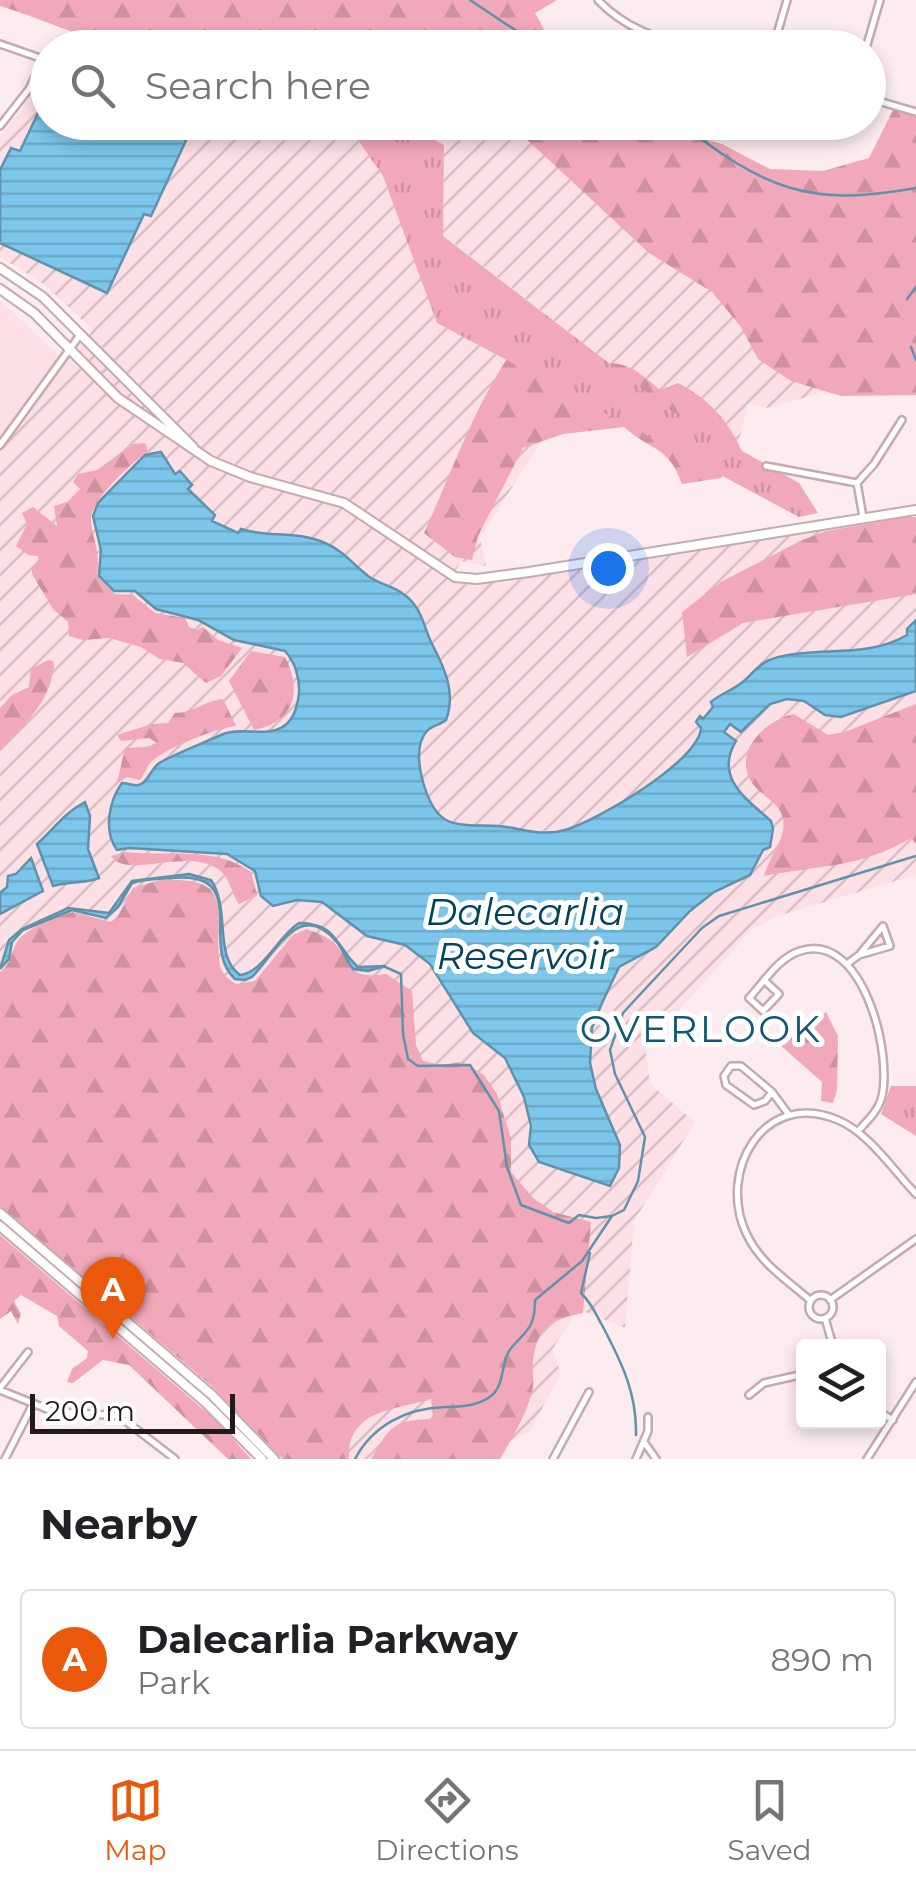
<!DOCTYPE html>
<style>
:root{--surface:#fff;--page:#f2f2f2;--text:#202124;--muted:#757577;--line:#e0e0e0;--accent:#ea580c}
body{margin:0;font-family:Montserrat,sans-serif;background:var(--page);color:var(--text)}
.controls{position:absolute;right:30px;bottom:30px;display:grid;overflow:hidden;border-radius:10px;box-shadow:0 5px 15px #0003}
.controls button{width:90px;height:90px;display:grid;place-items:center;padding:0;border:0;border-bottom:2px solid var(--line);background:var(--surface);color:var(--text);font:50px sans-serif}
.scale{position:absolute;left:30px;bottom:25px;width:205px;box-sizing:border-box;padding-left:10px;border:5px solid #22191b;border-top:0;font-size:28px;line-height:35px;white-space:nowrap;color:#22191b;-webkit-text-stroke:8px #fff;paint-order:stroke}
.you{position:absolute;left:608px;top:568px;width:35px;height:35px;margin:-25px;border:8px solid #fff;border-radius:50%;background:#1a73e8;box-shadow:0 0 0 15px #1a73e833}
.badge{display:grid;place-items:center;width:65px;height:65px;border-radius:50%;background:var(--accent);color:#fff;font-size:32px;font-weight:700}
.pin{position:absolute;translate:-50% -82px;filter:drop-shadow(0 2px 5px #0008)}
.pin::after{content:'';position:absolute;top:52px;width:35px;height:30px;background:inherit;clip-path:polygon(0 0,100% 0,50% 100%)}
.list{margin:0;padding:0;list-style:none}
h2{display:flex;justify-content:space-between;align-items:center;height:130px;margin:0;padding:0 40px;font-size:42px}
h2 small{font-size:32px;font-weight:400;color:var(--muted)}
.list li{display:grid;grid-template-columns:65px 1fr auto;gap:30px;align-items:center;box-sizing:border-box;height:140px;margin:0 20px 20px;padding:0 20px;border:2px solid var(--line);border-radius:10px}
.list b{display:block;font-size:38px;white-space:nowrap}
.list p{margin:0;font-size:32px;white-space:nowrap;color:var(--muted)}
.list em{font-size:32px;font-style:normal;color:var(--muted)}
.icon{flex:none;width:55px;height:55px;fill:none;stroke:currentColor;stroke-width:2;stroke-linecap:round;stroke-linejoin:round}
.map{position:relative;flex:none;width:916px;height:1459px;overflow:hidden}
.search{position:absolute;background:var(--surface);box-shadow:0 5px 15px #0003;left:30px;right:30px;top:30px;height:110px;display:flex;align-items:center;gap:25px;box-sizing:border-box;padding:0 35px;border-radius:55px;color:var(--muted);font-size:38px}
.sheet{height:290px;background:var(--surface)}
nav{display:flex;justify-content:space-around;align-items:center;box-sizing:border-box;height:140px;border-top:2px solid var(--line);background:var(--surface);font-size:28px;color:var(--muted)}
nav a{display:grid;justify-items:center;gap:5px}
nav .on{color:var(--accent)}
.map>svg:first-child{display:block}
</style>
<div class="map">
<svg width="916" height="1459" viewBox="0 0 916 1459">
<defs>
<pattern id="industrial-furrows" width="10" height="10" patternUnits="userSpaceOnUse" patternTransform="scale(2.5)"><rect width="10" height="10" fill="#fddfe6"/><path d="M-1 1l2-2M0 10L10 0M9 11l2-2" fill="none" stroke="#d9bfc5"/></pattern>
<pattern id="forest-firs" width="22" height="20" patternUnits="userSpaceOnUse" patternTransform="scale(2.5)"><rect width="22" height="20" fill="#f2a8bb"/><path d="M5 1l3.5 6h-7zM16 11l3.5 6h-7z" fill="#cf90a0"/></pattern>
<pattern id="park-tufts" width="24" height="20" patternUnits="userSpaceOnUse" patternTransform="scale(2.5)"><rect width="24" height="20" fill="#f2a8bb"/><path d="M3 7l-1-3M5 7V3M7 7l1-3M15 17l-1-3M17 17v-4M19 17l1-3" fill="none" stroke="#cf90a0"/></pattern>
<pattern id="water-rules" width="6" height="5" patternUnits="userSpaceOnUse" patternTransform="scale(2.5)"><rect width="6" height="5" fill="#7bc6ea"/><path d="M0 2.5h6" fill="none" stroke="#6aaac8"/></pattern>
</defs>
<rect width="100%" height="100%" fill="#fcebef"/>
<path fill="#fddfe6" d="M0,300L68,364L0,457Z"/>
<path fill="url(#industrial-furrows)" d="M47,76L48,122L346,123L383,176L438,323L570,396L480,538L486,566L461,561L450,581L499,583L824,530L847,557L916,591V875L777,916L752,929L645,1048L650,1084L695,1122L634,1221L625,1328L578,1309L552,1350L561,1373L530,1431L486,1454L483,1459H282L251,1423L212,1395L0,1213V443L48,378L70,360L93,330L44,284L0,257V137Z
M414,123H671L632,172L691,135L797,197L916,332V399L897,357L817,394L767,408L748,404L737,448L673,412L443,235L444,145L415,129Z"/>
<path fill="url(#forest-firs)" d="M0,0H557L535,13L547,35L560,47H138C88,42 46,20 0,6Z
M895,106L916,112V395L841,396L791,381L758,359L741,327L712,292L649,253L509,123H675L690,135L722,144L770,169L823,171L869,158Z
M509,356L603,364C627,360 642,375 660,390L678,383C712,401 728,421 744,455L721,478L682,484C668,445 652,452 624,427L563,434L523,448L478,536L472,560L455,557L424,533C452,473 472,411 509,356Z
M145,443L148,451C133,462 90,500 91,519C92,541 101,550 97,576L115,594L133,595L155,613L185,618L189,627L197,630L203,627L218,640L242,648L221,676L206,683L183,663L160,659L141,647L109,638L83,640L69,636L68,622L53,609L32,574V567L39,562L38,556L28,555L16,546L27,524L22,513L33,507L57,526L54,506L67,502L80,489L73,482L78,474L97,470L133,444Z
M907,517H916V594L743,623L687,657L682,612L721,582L802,540L826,531Z
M251,651L285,657C303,692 294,722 254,730L229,681Z
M48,660L53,661L54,666C49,704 25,724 0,750V708L12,695L29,687L31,669Z
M223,699L236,726C216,728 169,747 153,760C147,765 145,774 140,780L127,777L117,783L125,748L146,747L157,743L149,738L121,741L117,735L152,724L168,723L175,713C193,713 204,701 223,699Z
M916,704V844L911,838C860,868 820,865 764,876C769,857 787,838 783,818C779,802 761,796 752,783C732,752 765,720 794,714L828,735L847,731Z
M126,852C169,857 213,845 251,872L257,895L239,904C231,893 230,877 218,869C186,847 127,880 111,856Z
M160,880C239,876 212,911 220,967L225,976L236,984L255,981L293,935L306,929C316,932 327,936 335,944C357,968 347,979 386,974L412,991L416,1045L423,1061L441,1065L462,1062L484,1075L497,1094L511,1138V1172L533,1198L553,1212L591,1222L583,1313C552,1319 536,1328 533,1362C532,1370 534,1379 533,1387C528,1412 513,1437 500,1459H371C391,1425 393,1420 433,1419L431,1399C396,1410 347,1409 349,1459H282L213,1387L0,1206V972C11,964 10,955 16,944C23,929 58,916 73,912L111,922L118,916L133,888Z
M826,1012L838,1036L837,1090L833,1103L821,1101L822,1082L779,1044Z
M0,1235L218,1422L251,1459H228L129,1365L103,1360L73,1383L67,1382L72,1369L87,1358L88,1351L59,1326L57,1316L21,1295L14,1301L21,1314L18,1324L11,1311L0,1319Z"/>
<path fill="url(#park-tufts)" d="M346,123H414L415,129L444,145L443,236L673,412L799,483L818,513L799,517L437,323L383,176Z
M891,1086H916V1136L881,1114Z"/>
<path fill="url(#water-rules)" stroke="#6092ac" stroke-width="2.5" d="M47,94L48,122L164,123L189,134L151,216L144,214L107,293L0,243V170L11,148L20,151Z
M161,452L175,474L180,471L192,485L188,489L215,515L212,521L238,533L241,529C269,538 297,530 325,543C342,550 353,564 368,576C379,584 392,586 402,593C423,607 423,627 433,646C445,669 456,693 446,720C440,725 431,726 427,731C415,744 419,768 423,782C437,831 455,824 498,826C521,828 541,837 565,830C597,821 699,761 701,728L696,722L700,716L703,719L713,707L711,702C721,693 734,690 744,681C758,668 762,660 783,656C824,647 868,658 907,635V629L916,620V691L841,717L825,715L804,701L787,699L770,704L741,732L730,724L724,732L736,741C713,778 749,801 771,821L773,829L770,847L763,850L750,875L714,892L690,911L656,947L619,967L602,1003L592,1028L590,1063L596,1089L620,1145L619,1168L610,1186L539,1162L529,1145L531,1126L524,1097L505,1058L473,1033L430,964L405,945L367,936L322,902L297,900L273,906L261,896L255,871L227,854L129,848L117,850C103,831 109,801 122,783C130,783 136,788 143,783C149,778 152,769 158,764C165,758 208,741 221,735C248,722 292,752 299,694C300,678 295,662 285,651L234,640L198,620L156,609L135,591H114L99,576L101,550L93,516L98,503L145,455Z
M85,802L90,816L88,849L99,878C84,884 68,881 53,886L37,844C54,829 64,813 85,802Z
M31,858L43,891L0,914V893L7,887L8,876L16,874Z
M189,874L211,880C231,909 213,956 240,975C264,972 278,936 299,923C338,923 336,948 358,967L386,966L368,971L353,969C346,960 343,949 336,941C299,898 276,953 252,977L245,980L235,979C198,946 253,870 171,878C158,879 144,879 132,883L118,907L106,918L72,910L23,930L12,942L9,959L0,969L9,940L22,929L68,908L109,913L132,881Z"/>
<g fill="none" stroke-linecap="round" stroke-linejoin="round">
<path stroke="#6092ac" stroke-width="2.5" d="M470,0L542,48
M678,122C765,188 806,208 916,188
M907,299L916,287
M911,347L916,360
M383,966L401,974L403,1034L408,1059L418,1066L470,1065L499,1111L507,1167L521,1205L569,1223L579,1215L596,1218L612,1216
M590,1253L581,1293C593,1305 595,1313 603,1327C622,1363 637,1394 636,1435
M355,1459C373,1425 407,1408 445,1407C460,1407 478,1406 491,1396C506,1384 500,1360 512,1347C528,1329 535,1327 535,1300L582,1261L612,1216L624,1210L638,1181L645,1137L615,1074L610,1050L623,1013L633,1002L702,928L719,916L916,856"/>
<g stroke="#c5aab0" stroke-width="10">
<path id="minor" d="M598,0C623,27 656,38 691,48
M0,44L43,59L29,89L0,126
M773,48L787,0
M866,48L880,0
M868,98L916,112
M0,445L80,335
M766,466L857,483
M857,483L874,464L902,420
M857,483L863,517
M847,964L859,955L890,946L883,926L859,955
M765,981L779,994L763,1011L749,998C764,982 778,958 800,951C863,930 894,1056 881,1100C877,1112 867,1121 858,1131
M772,1092L765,1101L754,1105L726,1085L724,1076L731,1066H741L772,1092L789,1115
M809 1307a12 12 0 1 1 24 0a12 12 0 1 1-24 0Z
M830,1300L916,1239
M811,1301C787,1280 761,1264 747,1235C716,1172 764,1088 838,1120C869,1133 893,1170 916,1194
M825,1318L833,1346
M0,1388L28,1352
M0,1390L52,1411L119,1416L175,1459
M749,1395L764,1383L804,1374
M878,1411L893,1420
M644,1442L656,1459
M5,1459L33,1404
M553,1459L589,1392
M636,1459L648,1431V1417
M867,1459L916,1382"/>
</g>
<g stroke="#c5aab0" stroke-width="12">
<path id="secondary" d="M0,268L43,297L193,447
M0,289L34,313L118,398L211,461L250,477L344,503L455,577L477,579L529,572L916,510
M0,1213L212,1395L274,1459
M0,1226L205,1402L262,1459"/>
</g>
<use href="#minor" stroke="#fff" stroke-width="5"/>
<use href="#secondary" stroke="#fff" stroke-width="8"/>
</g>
<g text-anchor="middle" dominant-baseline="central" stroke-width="10" stroke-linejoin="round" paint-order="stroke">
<g font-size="38" font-style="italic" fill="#00435b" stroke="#fff">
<text x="525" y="911">Dalecarlia<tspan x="525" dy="44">Reservoir</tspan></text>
</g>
<g font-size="38" letter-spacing="2.5" fill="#105874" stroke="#fff">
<text x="701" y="1028">OVERLOOK</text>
</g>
</g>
</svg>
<div class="controls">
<button><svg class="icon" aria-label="layers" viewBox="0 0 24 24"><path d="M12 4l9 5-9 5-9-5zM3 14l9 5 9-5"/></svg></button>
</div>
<div class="scale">200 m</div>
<div class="you"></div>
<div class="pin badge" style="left:113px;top:1339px">A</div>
<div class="search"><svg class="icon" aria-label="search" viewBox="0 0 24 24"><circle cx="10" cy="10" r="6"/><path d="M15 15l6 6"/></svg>Search here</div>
</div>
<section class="sheet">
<h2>Nearby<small></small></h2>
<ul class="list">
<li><span class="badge">A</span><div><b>Dalecarlia Parkway</b><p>Park</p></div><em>890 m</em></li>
</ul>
</section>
<nav>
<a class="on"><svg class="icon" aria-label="map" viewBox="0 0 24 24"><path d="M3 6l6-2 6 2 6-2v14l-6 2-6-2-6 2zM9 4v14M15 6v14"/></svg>Map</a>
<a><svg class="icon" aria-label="directions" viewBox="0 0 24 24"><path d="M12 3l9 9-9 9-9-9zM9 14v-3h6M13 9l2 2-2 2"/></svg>Directions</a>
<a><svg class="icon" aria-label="saved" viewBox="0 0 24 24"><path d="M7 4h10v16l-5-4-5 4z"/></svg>Saved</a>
</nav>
